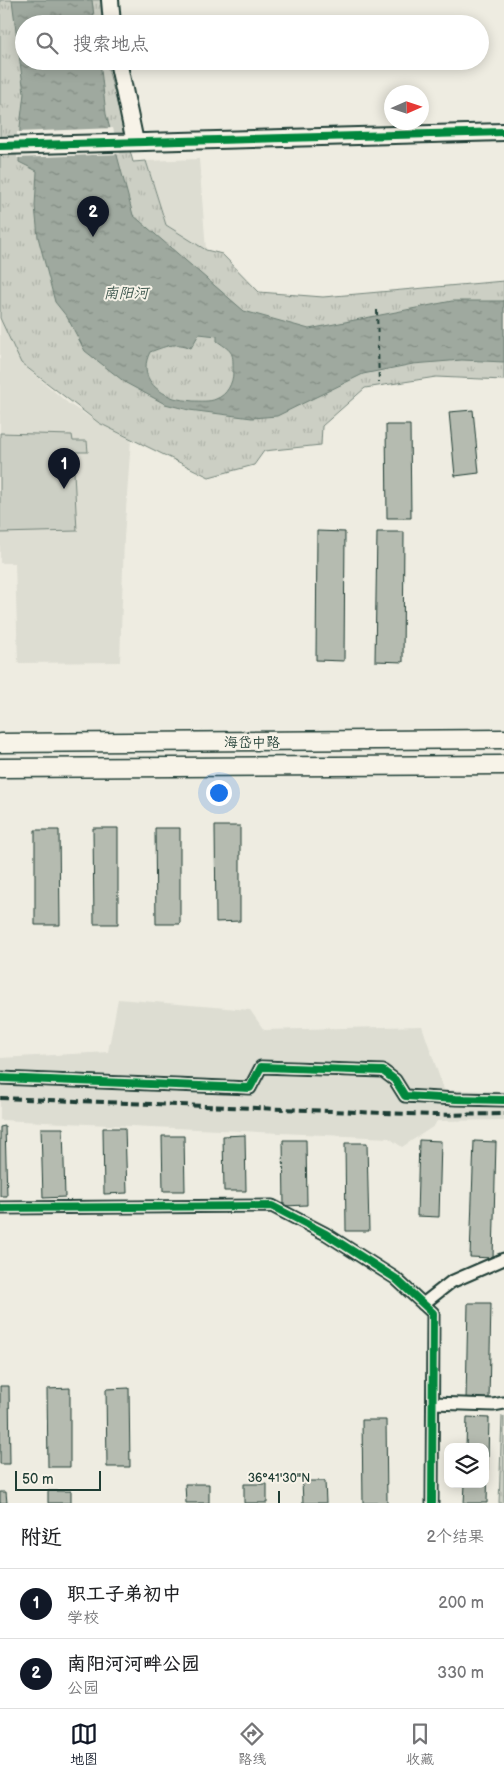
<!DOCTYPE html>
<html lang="zh">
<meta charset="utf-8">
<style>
:root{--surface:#fff;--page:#f2f2f2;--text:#202124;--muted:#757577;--line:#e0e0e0;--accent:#111827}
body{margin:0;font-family:"Balsamiq Sans","LXGW WenKai TC",sans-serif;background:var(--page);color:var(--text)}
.controls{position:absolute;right:15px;bottom:15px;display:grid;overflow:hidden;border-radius:10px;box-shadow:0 2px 12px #0003}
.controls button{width:45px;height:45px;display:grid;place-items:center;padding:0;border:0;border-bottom:1px solid var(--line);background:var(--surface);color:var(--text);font:25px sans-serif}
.compass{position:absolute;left:384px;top:85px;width:45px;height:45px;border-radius:50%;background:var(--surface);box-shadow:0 2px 12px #0003;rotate:87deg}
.scale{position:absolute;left:15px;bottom:12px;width:86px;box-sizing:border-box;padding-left:5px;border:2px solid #1f3d34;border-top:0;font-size:14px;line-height:18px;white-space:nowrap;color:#1f3d34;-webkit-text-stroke:4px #f7f3e8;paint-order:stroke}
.you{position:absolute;left:218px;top:792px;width:18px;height:18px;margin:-12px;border:4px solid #fff;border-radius:50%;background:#1a73e8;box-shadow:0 0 0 8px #1a73e833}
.badge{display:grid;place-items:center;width:32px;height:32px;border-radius:50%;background:var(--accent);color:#fff;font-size:16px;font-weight:700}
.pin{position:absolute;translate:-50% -41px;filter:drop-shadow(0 1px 2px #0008)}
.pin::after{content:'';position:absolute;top:26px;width:18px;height:15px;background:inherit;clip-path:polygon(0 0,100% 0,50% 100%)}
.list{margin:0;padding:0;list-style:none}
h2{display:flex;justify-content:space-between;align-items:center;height:65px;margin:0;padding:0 20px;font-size:21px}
h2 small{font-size:16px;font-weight:400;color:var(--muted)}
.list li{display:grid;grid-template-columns:32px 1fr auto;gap:15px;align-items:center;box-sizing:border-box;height:70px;padding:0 20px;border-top:1px solid var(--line)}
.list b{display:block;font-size:19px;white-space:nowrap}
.list p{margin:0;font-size:16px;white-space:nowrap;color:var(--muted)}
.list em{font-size:16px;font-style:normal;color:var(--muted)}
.icon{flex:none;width:28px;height:28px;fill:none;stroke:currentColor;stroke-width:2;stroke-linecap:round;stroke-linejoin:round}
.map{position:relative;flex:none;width:504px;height:1503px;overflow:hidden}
.search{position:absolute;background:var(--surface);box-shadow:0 2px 12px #0003;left:15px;right:15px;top:15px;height:55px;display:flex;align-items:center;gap:12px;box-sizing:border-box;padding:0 18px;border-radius:28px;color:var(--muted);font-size:19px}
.sheet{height:205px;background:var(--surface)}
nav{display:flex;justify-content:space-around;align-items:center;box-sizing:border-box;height:70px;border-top:1px solid var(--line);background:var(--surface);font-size:14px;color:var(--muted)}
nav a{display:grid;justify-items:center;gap:2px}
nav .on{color:var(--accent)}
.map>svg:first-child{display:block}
</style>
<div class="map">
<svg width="504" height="1503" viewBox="0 0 504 1503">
<defs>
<pattern id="park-tufts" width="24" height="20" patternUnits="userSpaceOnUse" patternTransform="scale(1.25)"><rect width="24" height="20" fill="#cccfc4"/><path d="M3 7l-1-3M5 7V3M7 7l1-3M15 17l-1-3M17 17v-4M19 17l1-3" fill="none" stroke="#afb3a9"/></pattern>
<pattern id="water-ripples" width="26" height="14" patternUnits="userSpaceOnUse" patternTransform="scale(1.25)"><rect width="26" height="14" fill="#9fa99f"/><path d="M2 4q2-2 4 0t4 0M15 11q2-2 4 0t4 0" fill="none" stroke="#818b82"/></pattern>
</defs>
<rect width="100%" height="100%" fill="#eeece1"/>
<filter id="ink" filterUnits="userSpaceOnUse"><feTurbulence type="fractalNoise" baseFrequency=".02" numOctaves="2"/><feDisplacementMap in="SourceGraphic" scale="10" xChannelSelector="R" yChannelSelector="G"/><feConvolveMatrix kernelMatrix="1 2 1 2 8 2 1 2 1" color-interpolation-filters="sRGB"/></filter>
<g filter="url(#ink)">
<path fill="#ddddd2" d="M199,159L206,250L166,225L146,161Z
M0,318L21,363L69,404L99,423L131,439L124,538L120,662L18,663L15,563H0Z
M118,999L250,1010L264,1030L422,1026L444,1090L504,1091V1120L437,1121L434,1126L402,1147L389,1138L0,1120V1058L108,1052Z"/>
<path fill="#cccfc4" stroke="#76867c" d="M0,433L72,435L73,441H87L88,452H73L77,531L0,533Z"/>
<path fill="url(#park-tufts)" stroke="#76867c" d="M0,0H102L104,24H24V61H108L109,72L133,162L146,161L166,225L206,250L222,254L259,292L323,297L504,281V380L436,377L365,388L322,426L321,445L264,451L254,465L209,477L99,423L21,363L0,318Z
M502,1416L504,1417V1503H499Z"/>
<path fill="url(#water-ripples)" stroke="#6c7e74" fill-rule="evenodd" d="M12,0H92L95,24H24V61H100L106,114L133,215L244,311L309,329L452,301H504V362L462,360L413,364L363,374L277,416L252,418L189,410L165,404L126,383L85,351L67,317L55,302L38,237L35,206L37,171L19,162L20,127L24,93ZM199,334L217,336V341C234,353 233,352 233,372C233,383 227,395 216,399C210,402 200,401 193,401C187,400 180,400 174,398C152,390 139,374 150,352C164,347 176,341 191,348Z"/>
<path fill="#eeece1" d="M113,128L120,154L17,158V132Z"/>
<path fill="#b5bbb0" stroke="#1f3d34" d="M473,410L479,473L455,476L449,412Z
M386,425H410L411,518H387Z
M317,531L345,532L344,661L316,660Z
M377,532H404L403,662L375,661Z
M215,826H240V921L216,922Z
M93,828H118V924H94Z
M155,828H180V924H156Z
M35,830H59L60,925H35Z
M5,1126L7,1196H0V1127Z
M41,1128H63L65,1197L43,1198Z
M103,1128H125L127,1193L104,1194Z
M245,1135L246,1191H224L223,1136Z
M162,1136H184L185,1191H163Z
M283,1140H306L307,1205L284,1206Z
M419,1140L441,1141L439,1217L417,1216Z
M474,1141L496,1142L493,1258L470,1257Z
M345,1143H367L369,1231H346Z
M468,1303H491L489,1400H466Z
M0,1386H9L10,1464H0Z
M70,1388V1467H48L47,1389Z
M129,1388L130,1467H107L106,1389Z
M467,1417L489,1418L487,1503H464L465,1484H485V1447H466Z
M362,1420H386L387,1503H363Z
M302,1481H325L326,1503H303Z
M185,1484H209V1503H186Z
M244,1484H267V1503H244Z
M48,1491H71V1503H48Z
M0,1492H6L7,1503H0Z"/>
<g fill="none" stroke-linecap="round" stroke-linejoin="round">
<g stroke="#1f3d34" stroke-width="15">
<path id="street" d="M0,1078L250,1088L261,1067L383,1071L395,1080L405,1096L456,1099L504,1100
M0,1208L272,1206L326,1234L395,1278L433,1313L432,1503
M423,1304L451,1282L504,1259
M433,1403L493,1405L504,1403"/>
</g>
<g stroke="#1f3d34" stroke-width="20">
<path id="secondary" d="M110,0L112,24
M118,61L135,142
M0,146L504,132"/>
</g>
<g stroke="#1f3d34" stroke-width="21">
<path id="primary" d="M0,743L504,739
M0,768L504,765"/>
</g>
<path stroke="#1f3d34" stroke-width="2" stroke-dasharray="5 4" stroke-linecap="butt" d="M377,310L379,383"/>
<use href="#street" stroke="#f7f3e8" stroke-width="11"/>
<use href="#secondary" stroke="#f7f3e8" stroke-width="16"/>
<use href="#primary" stroke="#f7f3e8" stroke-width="18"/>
<path stroke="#1f3d34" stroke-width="4" stroke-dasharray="8 4" stroke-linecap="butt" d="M0,1098L434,1115L504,1114"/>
<g stroke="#f7f3e8" stroke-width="11">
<path id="cycleway" d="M0,146L504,132
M0,1078L250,1088L261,1067L383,1071L395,1080L405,1096L456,1099L504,1100
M0,1208L272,1206L326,1234L395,1278L433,1313L432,1503"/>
</g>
<use href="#cycleway" stroke="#00873e" stroke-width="8"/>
</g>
</g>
<path fill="none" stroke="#1f3d34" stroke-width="2" d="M279,1491V1503"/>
<g text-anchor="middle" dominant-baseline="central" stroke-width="4" stroke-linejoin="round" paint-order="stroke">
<g font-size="14" fill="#1f3d34" stroke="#f7f3e8">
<text x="252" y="742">海岱中路</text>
</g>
<g font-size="15" font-style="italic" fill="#3f584f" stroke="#f7f3e8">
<text x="126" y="293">南阳河</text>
</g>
</g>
<g font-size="12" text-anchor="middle" fill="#1f3d34" stroke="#f7f3e8" stroke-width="4" stroke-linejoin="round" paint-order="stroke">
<text x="279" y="1482">36°41'30"N</text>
</g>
</svg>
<div class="controls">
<button><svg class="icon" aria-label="layers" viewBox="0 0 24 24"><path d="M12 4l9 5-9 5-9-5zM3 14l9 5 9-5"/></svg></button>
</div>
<svg class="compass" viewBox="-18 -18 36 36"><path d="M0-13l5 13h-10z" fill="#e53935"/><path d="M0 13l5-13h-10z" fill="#757577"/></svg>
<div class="scale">50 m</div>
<div class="you"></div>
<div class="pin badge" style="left:64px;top:489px">1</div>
<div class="pin badge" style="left:93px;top:237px">2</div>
<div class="search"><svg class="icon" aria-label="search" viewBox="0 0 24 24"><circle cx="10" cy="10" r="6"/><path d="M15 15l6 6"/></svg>搜索地点</div>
</div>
<section class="sheet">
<h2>附近<small>2个结果</small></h2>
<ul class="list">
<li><span class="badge">1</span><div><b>职工子弟初中</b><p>学校</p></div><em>200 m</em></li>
<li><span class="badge">2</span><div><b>南阳河河畔公园</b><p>公园</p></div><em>330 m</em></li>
</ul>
</section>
<nav>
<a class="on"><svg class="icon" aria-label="map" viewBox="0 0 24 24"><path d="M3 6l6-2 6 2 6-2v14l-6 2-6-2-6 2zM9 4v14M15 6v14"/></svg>地图</a>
<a><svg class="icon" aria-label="directions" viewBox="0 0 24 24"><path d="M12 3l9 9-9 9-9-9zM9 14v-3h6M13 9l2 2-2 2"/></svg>路线</a>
<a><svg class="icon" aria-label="saved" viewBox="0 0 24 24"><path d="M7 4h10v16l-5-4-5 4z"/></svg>收藏</a>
</nav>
